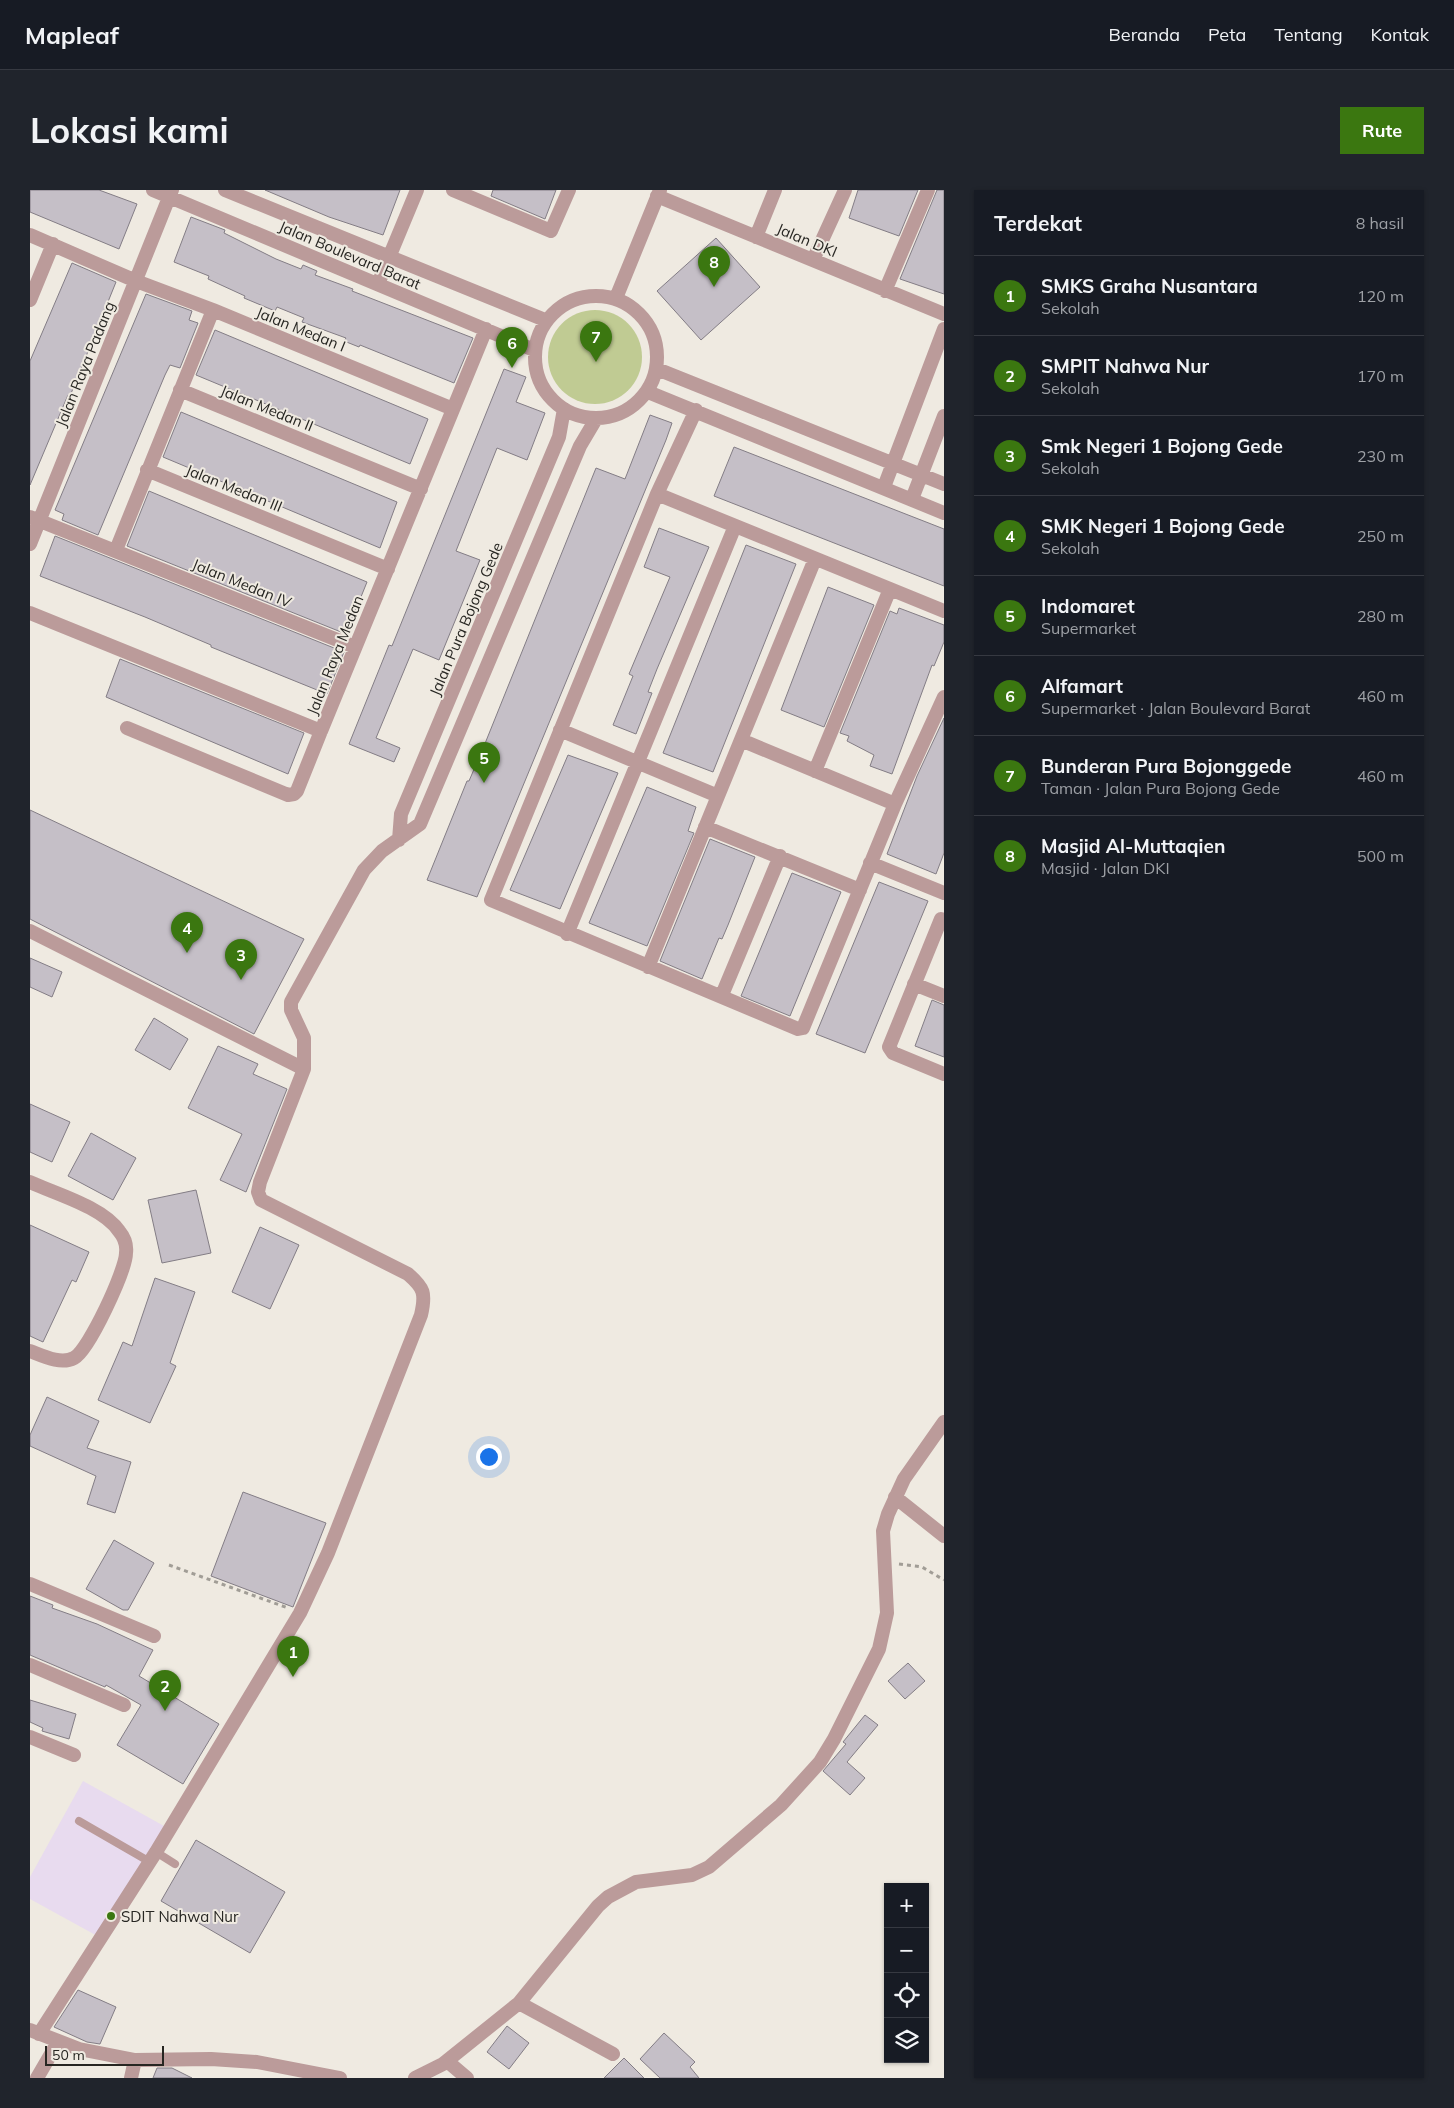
<!DOCTYPE html>
<html lang="id">
<meta charset="utf-8">
<style>
:root{--surface:#171b24;--page:#20242c;--text:#f1f3f6;--muted:#9ea1a6;--line:#363941;--accent:#3b7710}
body{margin:0;font-family:Mulish,sans-serif;background:var(--page);color:var(--text)}
.controls{position:absolute;right:15px;bottom:15px;display:grid;overflow:hidden;border-radius:0px;box-shadow:0 1px 4px #0004}
.controls button{width:45px;height:45px;display:grid;place-items:center;padding:0;border:0;border-bottom:1px solid var(--line);background:var(--surface);color:var(--text);font:25px sans-serif}
.scale{position:absolute;left:15px;bottom:12px;width:119px;box-sizing:border-box;padding-left:5px;border:2px solid #272622;border-top:0;font-size:14px;line-height:18px;white-space:nowrap;color:#272622;-webkit-text-stroke:4px #efeae1;paint-order:stroke}
.you{position:absolute;left:458px;top:1266px;width:18px;height:18px;margin:-12px;border:4px solid #fff;border-radius:50%;background:#1a73e8;box-shadow:0 0 0 8px #1a73e833}
.badge{display:grid;place-items:center;width:32px;height:32px;border-radius:50%;background:var(--accent);color:#fff;font-size:16px;font-weight:700}
.pin{position:absolute;translate:-50% -41px;filter:drop-shadow(0 1px 2px #0008)}
.pin::after{content:'';position:absolute;top:26px;width:18px;height:15px;background:inherit;clip-path:polygon(0 0,100% 0,50% 100%)}
.list{margin:0;padding:0;list-style:none}
h2{display:flex;justify-content:space-between;align-items:center;height:65px;margin:0;padding:0 20px;font-size:21px}
h2 small{font-size:16px;font-weight:400;color:var(--muted)}
.list li{display:grid;grid-template-columns:32px 1fr auto;gap:15px;align-items:center;box-sizing:border-box;height:80px;padding:0 20px;border-top:1px solid var(--line)}
.list b{display:block;font-size:19px;white-space:nowrap}
.list p{margin:0;font-size:16px;white-space:nowrap;color:var(--muted)}
.list em{font-size:16px;font-style:normal;color:var(--muted)}
.icon{flex:none;width:28px;height:28px;fill:none;stroke:currentColor;stroke-width:2;stroke-linecap:round;stroke-linejoin:round}
.map{position:relative;flex:none;width:914px;height:1888px;overflow:hidden;border-radius:0px}
header{display:flex;align-items:center;gap:30px;box-sizing:border-box;height:70px;padding:0 25px;background:var(--surface);border-bottom:1px solid var(--line)}
header strong{font-size:24px}
nav{display:flex;gap:28px;margin-inline-start:auto;font-size:18px}
.intro{display:flex;align-items:center;justify-content:space-between;box-sizing:border-box;height:120px;padding:0 30px}
h1{margin:0;font-size:35px}
.button{padding:12px 22px;border-radius:0px;background:var(--accent);color:#fff;font-size:18px;font-weight:700}
main{display:flex;gap:30px;padding:0 30px}
aside{flex:1;background:var(--surface);border-radius:0px;box-shadow:0 1px 4px #0004}
.map>svg:first-child{display:block}
</style>
<header>
<strong>Mapleaf</strong>
<nav><a>Beranda</a><a>Peta</a><a>Tentang</a><a>Kontak</a></nav>
</header>
<div class="intro"><h1>Lokasi kami</h1><a class="button">Rute</a></div>
<main>
<div class="map">
<svg width="914" height="1888" viewBox="0 0 914 1888">
<rect width="100%" height="100%" fill="#efeae1"/>
<path fill="#e8dbef" d="M53,1591L134,1636L71,1748L0,1709V1687Z"/>
<path fill="#c0cb93" d="M518 167a47 47 0 1 1 94 0a47 47 0 1 1-94 0Z"/>
<path fill="#c5bfc7" stroke="#837d85" d="M0,0H69L107,14L89,59L0,22Z
M235,0H370L353,45L299,27Z
M463,0H526L515,29L461,6Z
M828,0H888L869,46L819,28Z
M907,0H914V104L870,89Z
M161,27L195,40L194,43L246,69L271,79L273,75L287,81L285,85L323,99L322,101L443,148L424,193L330,155L329,157L314,151L316,148L272,132L274,128L247,117L245,121L214,108L215,106L178,89L179,86L144,72Z
M686,48L730,97L671,150L627,101Z
M42,73L86,92L40,206L38,205L0,295V171Z
M116,104L162,121L159,130L168,133L150,178L140,175L135,185L68,345L32,330L34,324L25,320Z
M185,140L398,229L380,274L166,185Z
M474,179L496,187L486,212L515,223L497,270L467,258L426,361L450,370L409,470L383,459L346,548L370,558L364,572L319,554L359,455L362,456Z
M151,222L367,312L350,358L133,267Z
M620,225L642,233L636,250L447,707L397,690L437,591H439L454,556L566,278L595,289Z
M704,257L914,339V396L684,306Z
M119,301L337,392L316,444L97,356Z
M629,338L679,357L627,479L618,502L622,503L606,544L583,535L603,486L599,484L640,387L614,377Z
M25,346L314,462L297,504L181,457V455L115,427L10,386Z
M716,355L766,374L683,582L633,563Z
M798,397L844,415L794,537L751,520Z
M869,418L914,435V452L904,476L902,475L862,584L840,576L844,565L817,551L819,546L810,543L860,421L867,424Z
M90,469L274,543L258,584L76,507Z
M914,528V663L906,684L857,664L887,586Z
M538,565L588,583L530,719L480,700Z
M617,597L666,617L658,641L664,643L617,756L559,733Z
M0,620L274,749L224,844L0,729Z
M680,649L725,667L698,735L692,749L689,748L672,789L630,771Z
M762,683L811,702L760,826L711,806Z
M849,692L898,711L835,863L786,844Z
M0,768L32,782L22,807L0,797Z
M902,810L914,815V867L885,856Z
M124,828L158,849L140,880L105,860Z
M188,856L228,874L223,884L257,899L216,1002L190,990L212,944L158,918Z
M0,914L40,932L22,972L0,962Z
M61,943L106,968L83,1010L38,986Z
M166,1000L181,1063L132,1073L118,1010Z
M0,1035L59,1062L46,1092L42,1090L13,1152L0,1146Z
M230,1037L269,1055L240,1119L202,1102Z
M125,1088L165,1102L140,1173L146,1176L120,1233L68,1210L93,1152L102,1156Z
M17,1207L69,1231L57,1258L101,1272L85,1323L57,1314L66,1286L0,1256V1245Z
M213,1302L296,1333L263,1417L181,1386Z
M84,1350L124,1373L98,1420H93L56,1399Z
M0,1406L23,1415L22,1418L67,1434L123,1460L109,1486L189,1534L153,1594L87,1555L111,1515L76,1495L75,1497L0,1465Z
M878,1473L895,1491L875,1509L858,1491Z
M0,1510L46,1524L39,1549L12,1541L13,1538L0,1532Z
M835,1525L848,1535L817,1572L835,1588L820,1605L793,1581L816,1554L813,1552Z
M166,1650L255,1702L220,1763L131,1711Z
M48,1800L86,1817L70,1854L57,1852L24,1837Z
M477,1836L499,1853L479,1879L457,1862Z
M634,1843L665,1872L660,1877L669,1888H630L610,1869Z
M594,1868L614,1888H574Z
M127,1878H142L162,1888H123Z"/>
<g fill="none" stroke-linecap="round" stroke-linejoin="round">
<path stroke="#a19d96" stroke-width="3" stroke-dasharray="4 4" stroke-linecap="butt" d="M869,1374L892,1377L914,1390
M139,1375L258,1418"/>
<path stroke="#bb9b9a" stroke-width="8" d="M49,1631L120,1672
M126,1662L145,1674"/>
<path stroke="#bb9b9a" stroke-width="14" d="M123,0L504,160
M195,0L515,130
M423,0L521,41L539,0
M627,6L914,124
M0,45L106,91L183,120L423,219
M726,47L745,0
M783,70L815,0
M348,94L387,0
M855,101L898,0
M505 167a61 61 0 1 1 122 0a61 61 0 1 1-122 0Z
M586,108L630,0
M0,110L23,54
M627,179L914,294
M150,200L391,299
M618,202L914,323
M666,220L627,304L461,710L768,839L773,838L865,614L914,507
M117,280L358,379
M854,297L914,139
M627,304L914,421
M882,309L914,226
M0,327L325,457
M0,354L142,0
M86,360L183,120
M0,423L291,541L456,139
M97,538L258,605L264,604L267,601L291,541
M530,540L688,606
M711,550L865,614
M785,581L860,399
M675,637L830,700
M369,650L371,624L529,247L534,219
M840,673L914,703
M911,729L859,857L863,863L914,884
M0,741L274,879
M537,744L705,336
M618,777L785,369
M884,794L914,806
M692,805L750,666
M0,992C26,1004 73,1017 89,1041C94,1047 97,1055 96,1063C96,1080 59,1160 44,1168C31,1175 13,1166 0,1161
M865,1307L914,1346
M0,1394L124,1446
M0,1475L94,1515
M0,1547L44,1565
M489,1813L583,1864
M0,1840L49,1859L105,1870L181,1869L227,1872L310,1888
M9,1844L126,1662L270,1423L298,1363L391,1125C396,1103 394,1098 378,1084L231,1010L228,1002L230,992L274,879V848L261,820V812L334,680L352,661L390,634L550,256L566,229
M417,1871L437,1888
M7,1888L28,1852
M101,1888L105,1870
M385,1888L413,1874L489,1813L568,1716L578,1707L606,1692L662,1685L679,1677L751,1615L790,1572L804,1549L849,1459L857,1423L853,1341L858,1324L874,1289L914,1232"/>
</g>
<circle fill="#3b7710" stroke="#efeae1" stroke-width="2" cx="81" cy="1726" r="5"/>
<g text-anchor="middle" dominant-baseline="central" stroke-width="4" stroke-linejoin="round" paint-order="stroke">
<g font-size="15" fill="#272622" stroke="#efeae1">
<text transform="translate(777 50) rotate(23)">Jalan DKI</text>
<text transform="translate(320 65) rotate(23)">Jalan Boulevard Barat</text>
<text transform="translate(271 139) rotate(22)">Jalan Medan I</text>
<text transform="translate(55 174) rotate(-68)">Jalan Raya Padang</text>
<text transform="translate(237 218) rotate(22)">Jalan Medan II</text>
<text transform="translate(204 298) rotate(22)">Jalan Medan III</text>
<text transform="translate(212 393) rotate(22)">Jalan Medan IV</text>
<text transform="translate(436 429) rotate(-67)">Jalan Pura Bojong Gede</text>
<text transform="translate(305 465) rotate(-68)">Jalan Raya Medan</text>
</g>
<g font-size="15" fill="#272622" stroke="#efeae1" text-anchor="start">
<text x="91" y="1726">SDIT Nahwa Nur</text>
</g>
</g>
</svg>
<div class="controls">
<button>+</button>
<button>−</button>
<button><svg class="icon" aria-label="locate" viewBox="0 0 24 24"><circle cx="12" cy="12" r="6"/><path d="M12 2v4M12 18v4M2 12h4M18 12h4"/></svg></button>
<button><svg class="icon" aria-label="layers" viewBox="0 0 24 24"><path d="M12 4l9 5-9 5-9-5zM3 14l9 5 9-5"/></svg></button>
</div>
<div class="scale">50 m</div>
<div class="you"></div>
<div class="pin badge" style="left:263px;top:1487px">1</div>
<div class="pin badge" style="left:135px;top:1521px">2</div>
<div class="pin badge" style="left:211px;top:790px">3</div>
<div class="pin badge" style="left:157px;top:763px">4</div>
<div class="pin badge" style="left:454px;top:593px">5</div>
<div class="pin badge" style="left:482px;top:178px">6</div>
<div class="pin badge" style="left:566px;top:172px">7</div>
<div class="pin badge" style="left:684px;top:97px">8</div>
</div>
<aside>
<h2>Terdekat<small>8 hasil</small></h2>
<ul class="list">
<li><span class="badge">1</span><div><b>SMKS Graha Nusantara</b><p>Sekolah</p></div><em>120 m</em></li>
<li><span class="badge">2</span><div><b>SMPIT Nahwa Nur</b><p>Sekolah</p></div><em>170 m</em></li>
<li><span class="badge">3</span><div><b>Smk Negeri 1 Bojong Gede</b><p>Sekolah</p></div><em>230 m</em></li>
<li><span class="badge">4</span><div><b>SMK Negeri 1 Bojong Gede</b><p>Sekolah</p></div><em>250 m</em></li>
<li><span class="badge">5</span><div><b>Indomaret</b><p>Supermarket</p></div><em>280 m</em></li>
<li><span class="badge">6</span><div><b>Alfamart</b><p>Supermarket · Jalan Boulevard Barat</p></div><em>460 m</em></li>
<li><span class="badge">7</span><div><b>Bunderan Pura Bojonggede</b><p>Taman · Jalan Pura Bojong Gede</p></div><em>460 m</em></li>
<li><span class="badge">8</span><div><b>Masjid Al-Muttaqien</b><p>Masjid · Jalan DKI</p></div><em>500 m</em></li>
</ul>
</aside>
</main>
